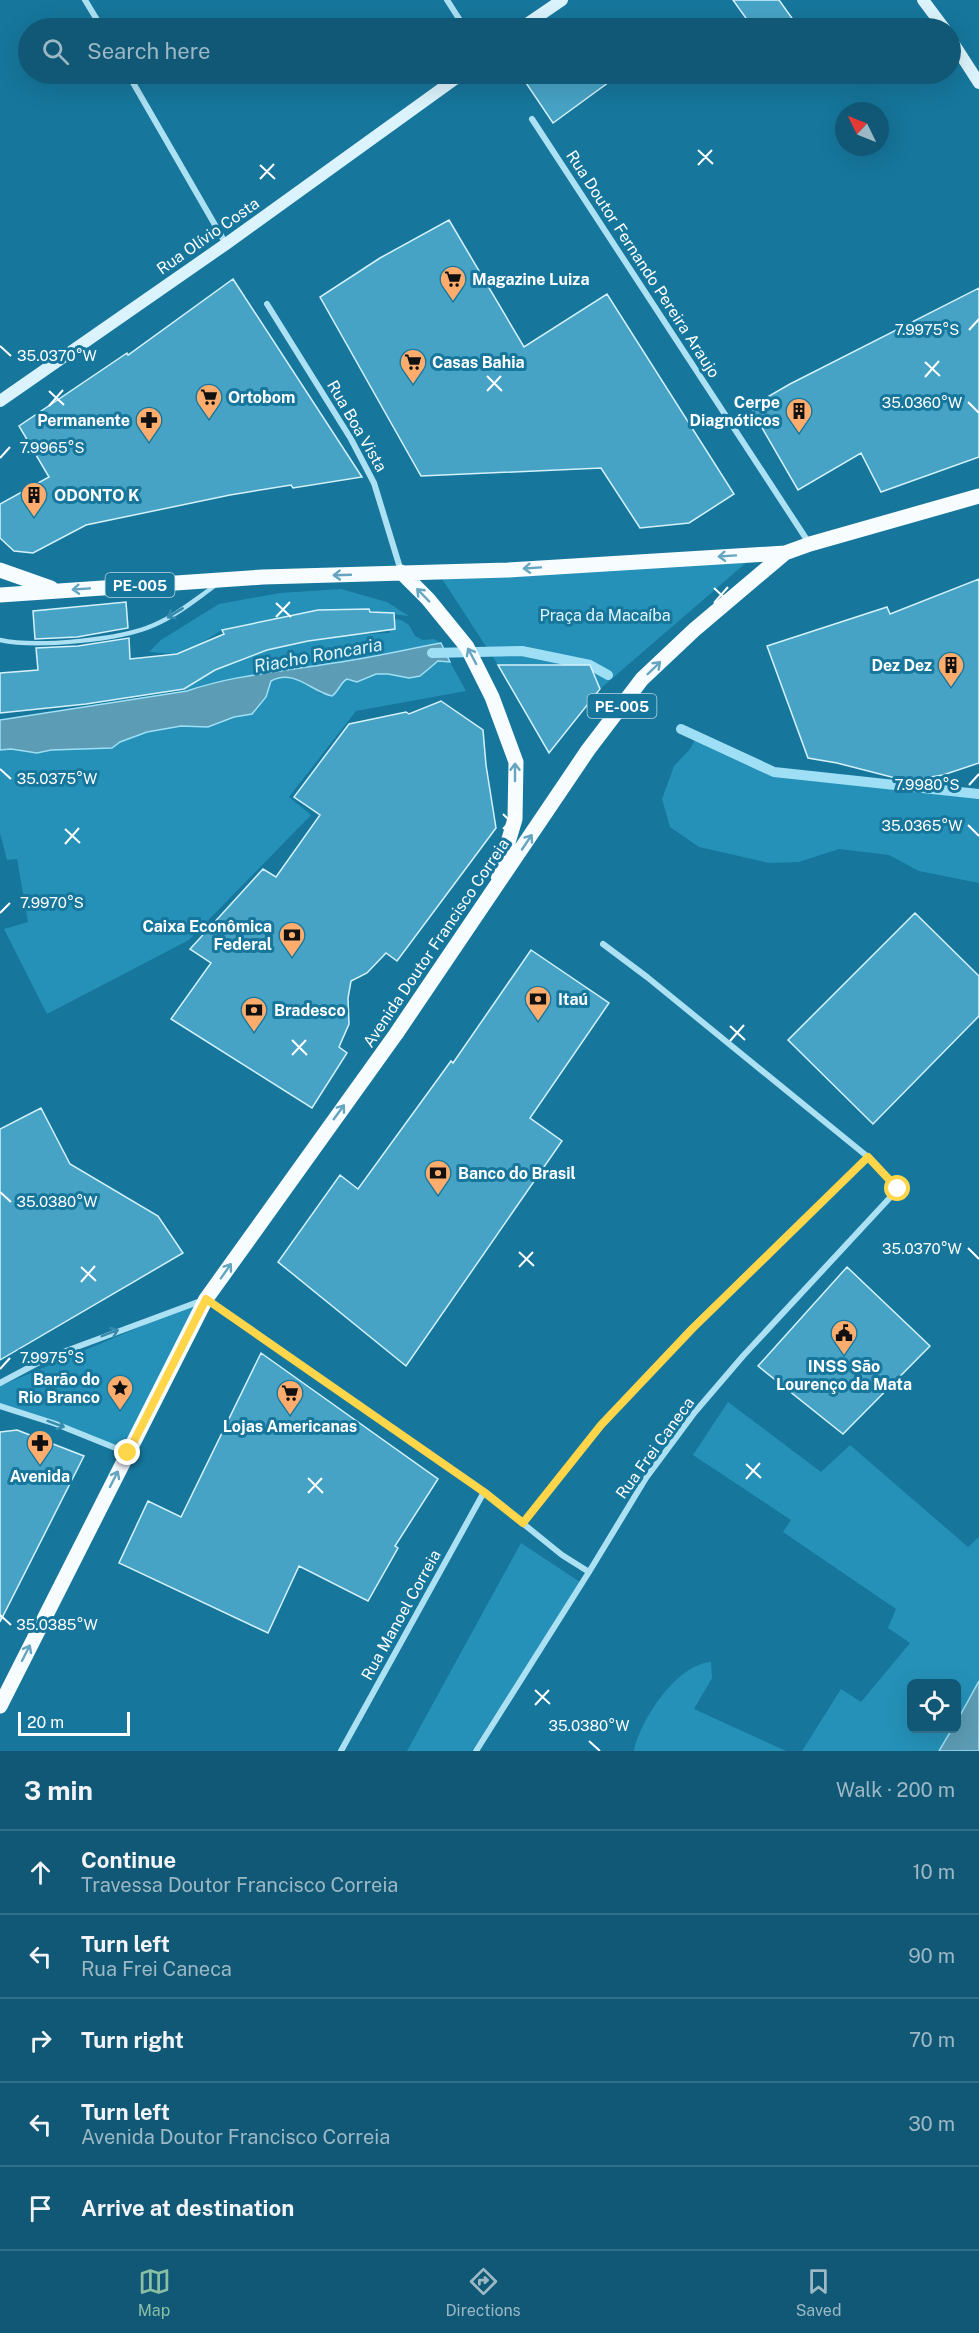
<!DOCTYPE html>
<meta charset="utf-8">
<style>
:root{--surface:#105875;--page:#195e7a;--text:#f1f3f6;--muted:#9cb8c5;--line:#306e87;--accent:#8abfa5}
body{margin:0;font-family:"Public Sans",sans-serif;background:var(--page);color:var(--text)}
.controls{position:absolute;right:18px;bottom:18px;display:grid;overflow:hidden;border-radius:9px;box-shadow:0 6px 24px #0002}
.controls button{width:54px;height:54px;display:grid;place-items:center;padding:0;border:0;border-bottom:2px solid var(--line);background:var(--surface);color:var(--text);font:30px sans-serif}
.compass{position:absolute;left:835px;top:102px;width:54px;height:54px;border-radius:50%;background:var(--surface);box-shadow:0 6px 24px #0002;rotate:313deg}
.scale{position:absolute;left:18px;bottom:15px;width:112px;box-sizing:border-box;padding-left:6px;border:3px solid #fff;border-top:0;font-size:16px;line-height:21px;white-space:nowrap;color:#fff;-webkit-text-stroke:4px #16769c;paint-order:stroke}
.stop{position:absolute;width:18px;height:18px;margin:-14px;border:4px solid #ffd54a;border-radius:50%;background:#fff}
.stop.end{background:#ffd54a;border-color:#fff;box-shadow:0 2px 6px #0008}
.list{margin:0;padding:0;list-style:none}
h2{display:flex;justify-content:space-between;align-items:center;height:78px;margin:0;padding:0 24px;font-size:26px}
h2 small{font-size:20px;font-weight:400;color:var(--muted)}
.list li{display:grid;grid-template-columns:39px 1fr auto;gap:18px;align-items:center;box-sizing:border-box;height:84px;padding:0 24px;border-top:2px solid var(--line)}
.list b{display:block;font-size:22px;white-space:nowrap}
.list p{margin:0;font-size:20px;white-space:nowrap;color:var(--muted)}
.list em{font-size:20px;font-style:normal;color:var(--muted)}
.icon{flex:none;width:33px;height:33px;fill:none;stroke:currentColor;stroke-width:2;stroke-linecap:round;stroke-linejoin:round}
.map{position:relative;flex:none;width:979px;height:1751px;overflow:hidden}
.search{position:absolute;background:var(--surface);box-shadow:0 6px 24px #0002;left:18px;right:18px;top:18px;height:66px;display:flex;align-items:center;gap:15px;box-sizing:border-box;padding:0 21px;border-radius:33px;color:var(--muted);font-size:22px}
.sheet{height:498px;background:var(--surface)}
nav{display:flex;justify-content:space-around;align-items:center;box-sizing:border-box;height:84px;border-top:2px solid var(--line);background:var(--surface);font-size:16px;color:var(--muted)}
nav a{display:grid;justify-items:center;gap:3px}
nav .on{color:var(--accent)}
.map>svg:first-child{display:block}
</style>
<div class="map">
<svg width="979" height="1751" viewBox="0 0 979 1751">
<rect width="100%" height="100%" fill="#16769c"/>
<path fill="#2591b8" d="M755,555L600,689L590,665H498L437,571Z
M341,589L387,602L409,616L391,614H300L222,630L198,645L177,654L149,652L161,640L219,604L280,593Z
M390,618L401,620L409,625L415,636L423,640L434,639L441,643L327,664L268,672L210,683L182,692C235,646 323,635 390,633Z
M446,660L450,662L466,691L356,711L289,797L311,815L189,940L47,1014L4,929L28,922L17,859L7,860L0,833V750L11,749L37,753L51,750L112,748L120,742L147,732L181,726L208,727L234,717L243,716C251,707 262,698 268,688C271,683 269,683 273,680C287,670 311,684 321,694L337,692L341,682L347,679L357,682L376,674L420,676L438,661Z
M696,738L774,772L979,794V883L919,871L889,855L839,849L799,862L769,863L699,847L670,827L662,799L674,766L690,749Z
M206,1299L128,1453L0,1406V1386Z
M728,1402L821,1472L850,1445L968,1547L979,1537V1681L957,1721L956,1684H912V1728L952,1729L939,1751H802L841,1689L861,1702L910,1643L888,1628L896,1609L783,1532L791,1520L693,1455Z
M521,1543L580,1582L472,1751H407Z
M711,1662L712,1678L694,1709L786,1751H634C640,1720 677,1664 711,1662Z"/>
<path fill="#5c9cb4" stroke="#9edff5" stroke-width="1.5" d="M441,643L450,662L438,661L420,676L409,678L388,674H376L357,682L347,679C340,683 339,691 332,696C312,692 294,668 271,681L266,697L252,714L234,717L208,727L181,726L147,732L120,742L112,748L51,750L37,753L11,749L0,750V720L187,691C233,675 280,672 327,664C365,659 403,650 441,643Z
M979,1681V1751H939L952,1729L956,1728L957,1721Z"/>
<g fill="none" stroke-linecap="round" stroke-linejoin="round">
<path stroke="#9edff5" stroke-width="10" d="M432,653L522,651L590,665L608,675
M681,729L774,772L979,794"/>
</g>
<path fill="#47a3c5" stroke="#d4f2fd" stroke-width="1.5" d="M733,0H779L799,28H753Z
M520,74H620L553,123Z
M449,220L524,347L607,294L734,494L689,523L640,528L601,468L421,476L320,297L380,258Z
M233,279L362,477L293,488L291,485L230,495L86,525L33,553L14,551L0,538V504L49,477L19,426L127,353L128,355Z
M979,288V457L881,492L861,453L798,490L750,407L790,384Z
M979,579V763L943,775L907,781L837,763L808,758L767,646L887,607L890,614Z
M126,602L128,628L77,637L35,639L33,611Z
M369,609L370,612L394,613L395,629L308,641L267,650L215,670L184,689L86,704L0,713V673L38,670L36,648L78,646L129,638L130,659L177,654L224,634L222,630L318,610Z
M498,665H590L600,689L549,753Z
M441,701L483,730L486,765L496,828L397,961L386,953L367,973L351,981L348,998L349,1024L339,1047L347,1053L312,1108L171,1019L211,963L190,949L263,869L276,877L320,815L294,797L349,724L406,712L409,714Z
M915,913L979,976V1016L873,1124L788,1040Z
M531,950L609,1003L530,1118L562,1141L406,1366L278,1262L340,1175L358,1189L451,1061L453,1063Z
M41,1108L70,1164L158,1216L183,1253L0,1360V1129Z
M847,1267L930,1346L843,1434L758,1366Z
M261,1353L438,1479L395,1546L398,1548L368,1601L299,1566L268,1633L119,1563L148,1501L181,1517Z
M17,1430L84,1456L0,1622V1432Z"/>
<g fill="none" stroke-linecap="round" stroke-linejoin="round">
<path stroke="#ace0f3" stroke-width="4.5" d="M0,640C35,648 121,640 154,625C177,615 196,599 216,585"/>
<path stroke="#ace0f3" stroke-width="6" d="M85,0L102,28
M447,0L465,28
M128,74L226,244
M532,119L809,543
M267,304L351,439L374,483L401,571
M0,1383L47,1358L206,1299L484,1492L562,1555L589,1572
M0,1406L56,1424L128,1453
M523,1523L601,1425L691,1329L868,1157
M341,1751L484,1492
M476,1751L589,1572L646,1478L695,1412L743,1356L898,1189L868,1157L647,977L603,944"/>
<path stroke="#dbf3fc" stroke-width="12" d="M923,0L944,28
M521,28L562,0
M950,38L979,83
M0,401L226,244L462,74"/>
<path stroke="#f7fcff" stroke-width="15" d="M0,570L51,588
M401,572L428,599L467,647L492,697L516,762L515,819L498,876
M0,595L263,577L508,570L785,553L810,544L979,496
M0,1706L206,1299L396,1034L588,750L642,679L694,630L785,553"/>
</g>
<defs><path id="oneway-shaft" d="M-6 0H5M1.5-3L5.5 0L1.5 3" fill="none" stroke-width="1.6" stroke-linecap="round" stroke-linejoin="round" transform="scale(1.5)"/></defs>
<g stroke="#65a5bf">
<use href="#oneway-shaft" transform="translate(727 556) rotate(176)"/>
<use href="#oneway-shaft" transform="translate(532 568) rotate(176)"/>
<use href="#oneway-shaft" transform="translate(342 575) rotate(178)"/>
<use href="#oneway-shaft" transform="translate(81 589) rotate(176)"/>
<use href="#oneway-shaft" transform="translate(423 595) rotate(-134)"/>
<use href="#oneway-shaft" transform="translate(472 656) rotate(-118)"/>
<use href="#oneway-shaft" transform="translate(654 668) rotate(-44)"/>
<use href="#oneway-shaft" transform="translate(515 772) rotate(-90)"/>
<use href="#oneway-shaft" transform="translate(527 842) rotate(-56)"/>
<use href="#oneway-shaft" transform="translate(339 1112) rotate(-54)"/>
<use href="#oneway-shaft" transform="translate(226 1271) rotate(-55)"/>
<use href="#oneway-shaft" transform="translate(114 1479) rotate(-63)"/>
<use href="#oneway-shaft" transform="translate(26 1653) rotate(-63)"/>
</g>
<g stroke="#348bad">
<use href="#oneway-shaft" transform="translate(175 613) rotate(149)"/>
<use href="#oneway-shaft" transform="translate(110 1333) rotate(-21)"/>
<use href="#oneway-shaft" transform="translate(56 1424) rotate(20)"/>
</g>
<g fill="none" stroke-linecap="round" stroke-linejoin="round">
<path stroke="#ffd54a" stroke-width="8" d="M128,1453L206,1299L484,1492L523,1523L601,1425L692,1329L868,1157L898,1189"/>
</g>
<path fill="none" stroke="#fff" stroke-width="2" d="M698,150L713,164M260,165L275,179M698,165L712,150M260,179L274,164M969,330L979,319M0,346L11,356M925,362L940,376M487,376L502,391M925,377L939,361M49,391L64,405M487,391L501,376M968,402L979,413M49,406L63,390M0,458L10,447M714,588L729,602M276,603L291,617M714,603L728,587M276,617L290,602M0,769L11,779M969,785L979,774M503,814L518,829M968,825L979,836M65,829L80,843M503,829L517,814M65,844L79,828M0,913L10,903M730,1026L745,1040M292,1040L307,1055M730,1041L744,1025M292,1055L306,1040M0,1192L11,1202M968,1248L979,1259M519,1252L534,1266M81,1267L96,1281M519,1267L533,1252M81,1282L95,1266M0,1369L10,1358M746,1464L761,1478M308,1478L323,1493M746,1479L760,1463M308,1493L322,1478M0,1615L11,1625M535,1690L550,1704M535,1705L549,1690M589,1741L600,1751"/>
<defs>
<g id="supermarket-pin" transform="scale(1.35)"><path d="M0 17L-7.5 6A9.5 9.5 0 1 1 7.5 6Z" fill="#ffac6d" stroke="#16769c"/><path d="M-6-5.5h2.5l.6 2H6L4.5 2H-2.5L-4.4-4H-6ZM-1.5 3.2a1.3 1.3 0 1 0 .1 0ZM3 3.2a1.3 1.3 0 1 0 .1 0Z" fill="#111"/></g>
<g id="building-pin" transform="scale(1.35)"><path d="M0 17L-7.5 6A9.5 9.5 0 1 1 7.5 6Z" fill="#ffac6d" stroke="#16769c"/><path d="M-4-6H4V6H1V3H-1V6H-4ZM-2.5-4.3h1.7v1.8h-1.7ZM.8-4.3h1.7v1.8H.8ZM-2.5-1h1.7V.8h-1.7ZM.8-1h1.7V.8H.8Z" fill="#111"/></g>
<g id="pharmacy-pin" transform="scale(1.35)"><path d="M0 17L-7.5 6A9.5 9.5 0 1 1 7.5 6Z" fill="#ffac6d" stroke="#16769c"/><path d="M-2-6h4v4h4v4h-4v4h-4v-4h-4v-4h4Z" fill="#111"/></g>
<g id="bank-pin" transform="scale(1.35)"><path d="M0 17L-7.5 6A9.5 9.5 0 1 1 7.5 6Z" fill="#ffac6d" stroke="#16769c"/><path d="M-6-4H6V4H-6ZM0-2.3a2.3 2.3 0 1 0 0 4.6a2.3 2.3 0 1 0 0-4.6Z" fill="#111"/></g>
<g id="civic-pin" transform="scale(1.35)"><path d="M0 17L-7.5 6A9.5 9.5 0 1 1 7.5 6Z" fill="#ffac6d" stroke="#16769c"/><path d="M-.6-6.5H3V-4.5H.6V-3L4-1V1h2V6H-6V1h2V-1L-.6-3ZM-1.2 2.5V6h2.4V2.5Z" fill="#111"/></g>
<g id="sight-pin" transform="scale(1.35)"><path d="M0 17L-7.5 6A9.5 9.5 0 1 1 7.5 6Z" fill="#ffac6d" stroke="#16769c"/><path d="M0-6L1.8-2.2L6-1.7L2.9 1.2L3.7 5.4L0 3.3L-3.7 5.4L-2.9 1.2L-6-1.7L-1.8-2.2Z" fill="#111"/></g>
</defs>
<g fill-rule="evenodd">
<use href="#supermarket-pin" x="453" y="279"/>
<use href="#supermarket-pin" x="413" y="362"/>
<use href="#supermarket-pin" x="209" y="397"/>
<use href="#building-pin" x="799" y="411"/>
<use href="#pharmacy-pin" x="149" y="420"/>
<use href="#building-pin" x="34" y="495"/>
<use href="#building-pin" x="951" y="665"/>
<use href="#bank-pin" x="292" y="935"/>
<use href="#bank-pin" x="538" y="999"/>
<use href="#bank-pin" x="254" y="1010"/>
<use href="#bank-pin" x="438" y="1173"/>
<use href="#civic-pin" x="844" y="1333"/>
<use href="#sight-pin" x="120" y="1388"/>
<use href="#supermarket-pin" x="290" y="1393"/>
<use href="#pharmacy-pin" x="40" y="1443"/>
</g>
<g text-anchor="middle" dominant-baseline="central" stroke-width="6" stroke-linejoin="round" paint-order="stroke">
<g fill="#16769c" stroke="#b9d6e1" stroke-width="1.5">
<rect x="105.5" y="573" width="69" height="24" rx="4.5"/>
<rect x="587.5" y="694" width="69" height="24" rx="4.5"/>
</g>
<g font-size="15" font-weight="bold" fill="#fff">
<text x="140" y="585">PE-005</text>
<text x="622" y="706">PE-005</text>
</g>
<g font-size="16" fill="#fff" stroke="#16769c">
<text transform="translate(208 236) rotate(-35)">Rua Olívio Costa</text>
<text transform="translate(643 264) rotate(57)">Rua Doutor Fernando Pereira Araujo</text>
<text transform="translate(357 426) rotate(60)">Rua Boa Vista</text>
<text transform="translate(436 943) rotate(-56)">Avenida Doutor Francisco Correia</text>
<text transform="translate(655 1448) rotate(-54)">Rua Frei Caneca</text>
<text transform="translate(401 1615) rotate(-61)">Rua Manoel Correia</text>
</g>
<g font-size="16" font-weight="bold" fill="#fff" stroke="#16769c" text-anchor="start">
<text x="472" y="279">Magazine Luiza</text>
<text x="432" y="362">Casas Bahia</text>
<text x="228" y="397">Ortobom</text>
<text x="780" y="402" text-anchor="end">Cerpe<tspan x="780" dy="18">Diagnóticos</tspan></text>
<text x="130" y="420" text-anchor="end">Permanente</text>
<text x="54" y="495">ODONTO K</text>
<text x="932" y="665" text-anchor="end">Dez Dez</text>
<text x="272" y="926" text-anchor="end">Caixa Econômica<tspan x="272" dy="18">Federal</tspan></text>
<text x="558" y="999">Itaú</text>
<text x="274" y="1010">Bradesco</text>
<text x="458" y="1173">Banco do Brasil</text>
<text x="844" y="1366" text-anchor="middle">INSS São<tspan x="844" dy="18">Lourenço da Mata</tspan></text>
<text x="100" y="1379" text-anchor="end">Barão do<tspan x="100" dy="18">Rio Branco</tspan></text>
<text x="290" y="1426" text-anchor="middle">Lojas Americanas</text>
<text x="40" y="1476" text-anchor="middle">Avenida</text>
</g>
<g font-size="16" fill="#ddf5fd" stroke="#16769c">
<text x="605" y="615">Praça da Macaíba</text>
</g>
<g font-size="18" font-style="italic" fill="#dff5fc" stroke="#16769c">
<text transform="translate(318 655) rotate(-10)">Riacho Roncaria</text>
</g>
</g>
<g font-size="15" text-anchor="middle" fill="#fff" stroke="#16769c" stroke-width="6" stroke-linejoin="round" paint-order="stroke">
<text x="927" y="335">7.9975°S</text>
<text x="57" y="361">35.0370°W</text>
<text x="922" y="408">35.0360°W</text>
<text x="52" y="453">7.9965°S</text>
<text x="57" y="784">35.0375°W</text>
<text x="927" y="790">7.9980°S</text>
<text x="922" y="831">35.0365°W</text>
<text x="52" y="908">7.9970°S</text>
<text x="57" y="1207">35.0380°W</text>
<text x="922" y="1254">35.0370°W</text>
<text x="52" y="1363">7.9975°S</text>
<text x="57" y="1630">35.0385°W</text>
<text x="589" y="1731">35.0380°W</text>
</g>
</svg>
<div class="controls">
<button><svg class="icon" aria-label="locate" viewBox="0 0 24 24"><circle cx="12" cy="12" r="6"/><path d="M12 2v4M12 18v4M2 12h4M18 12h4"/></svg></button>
</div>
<svg class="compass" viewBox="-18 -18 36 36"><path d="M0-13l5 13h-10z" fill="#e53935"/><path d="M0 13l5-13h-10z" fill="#9cb8c5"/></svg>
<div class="scale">20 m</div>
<div class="stop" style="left:898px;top:1189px"></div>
<div class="stop end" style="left:128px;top:1453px"></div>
<div class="search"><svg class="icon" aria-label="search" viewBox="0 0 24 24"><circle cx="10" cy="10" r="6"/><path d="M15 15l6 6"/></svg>Search here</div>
</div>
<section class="sheet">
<h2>3 min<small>Walk · 200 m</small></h2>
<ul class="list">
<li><svg class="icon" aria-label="ahead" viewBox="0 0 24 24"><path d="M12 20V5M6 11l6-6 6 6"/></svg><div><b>Continue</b><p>Travessa Doutor Francisco Correia</p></div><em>10 m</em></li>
<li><svg class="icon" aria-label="left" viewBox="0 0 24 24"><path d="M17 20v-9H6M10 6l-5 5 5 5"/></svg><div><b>Turn left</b><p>Rua Frei Caneca</p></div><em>90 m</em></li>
<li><svg class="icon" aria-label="right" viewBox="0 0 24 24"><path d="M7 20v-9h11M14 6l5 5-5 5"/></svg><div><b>Turn right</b></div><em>70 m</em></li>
<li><svg class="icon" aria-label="left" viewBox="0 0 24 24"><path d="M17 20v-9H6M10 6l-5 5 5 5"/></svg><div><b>Turn left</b><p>Avenida Doutor Francisco Correia</p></div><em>30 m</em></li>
<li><svg class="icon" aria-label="arrive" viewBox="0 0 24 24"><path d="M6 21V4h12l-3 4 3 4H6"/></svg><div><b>Arrive at destination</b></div></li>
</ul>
</section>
<nav>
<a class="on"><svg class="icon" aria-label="map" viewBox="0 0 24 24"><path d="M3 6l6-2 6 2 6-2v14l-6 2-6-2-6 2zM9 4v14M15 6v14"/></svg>Map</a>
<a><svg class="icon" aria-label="directions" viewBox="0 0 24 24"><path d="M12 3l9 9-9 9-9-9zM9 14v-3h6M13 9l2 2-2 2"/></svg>Directions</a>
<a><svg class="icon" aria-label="saved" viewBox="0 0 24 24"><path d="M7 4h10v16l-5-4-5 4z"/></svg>Saved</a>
</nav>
